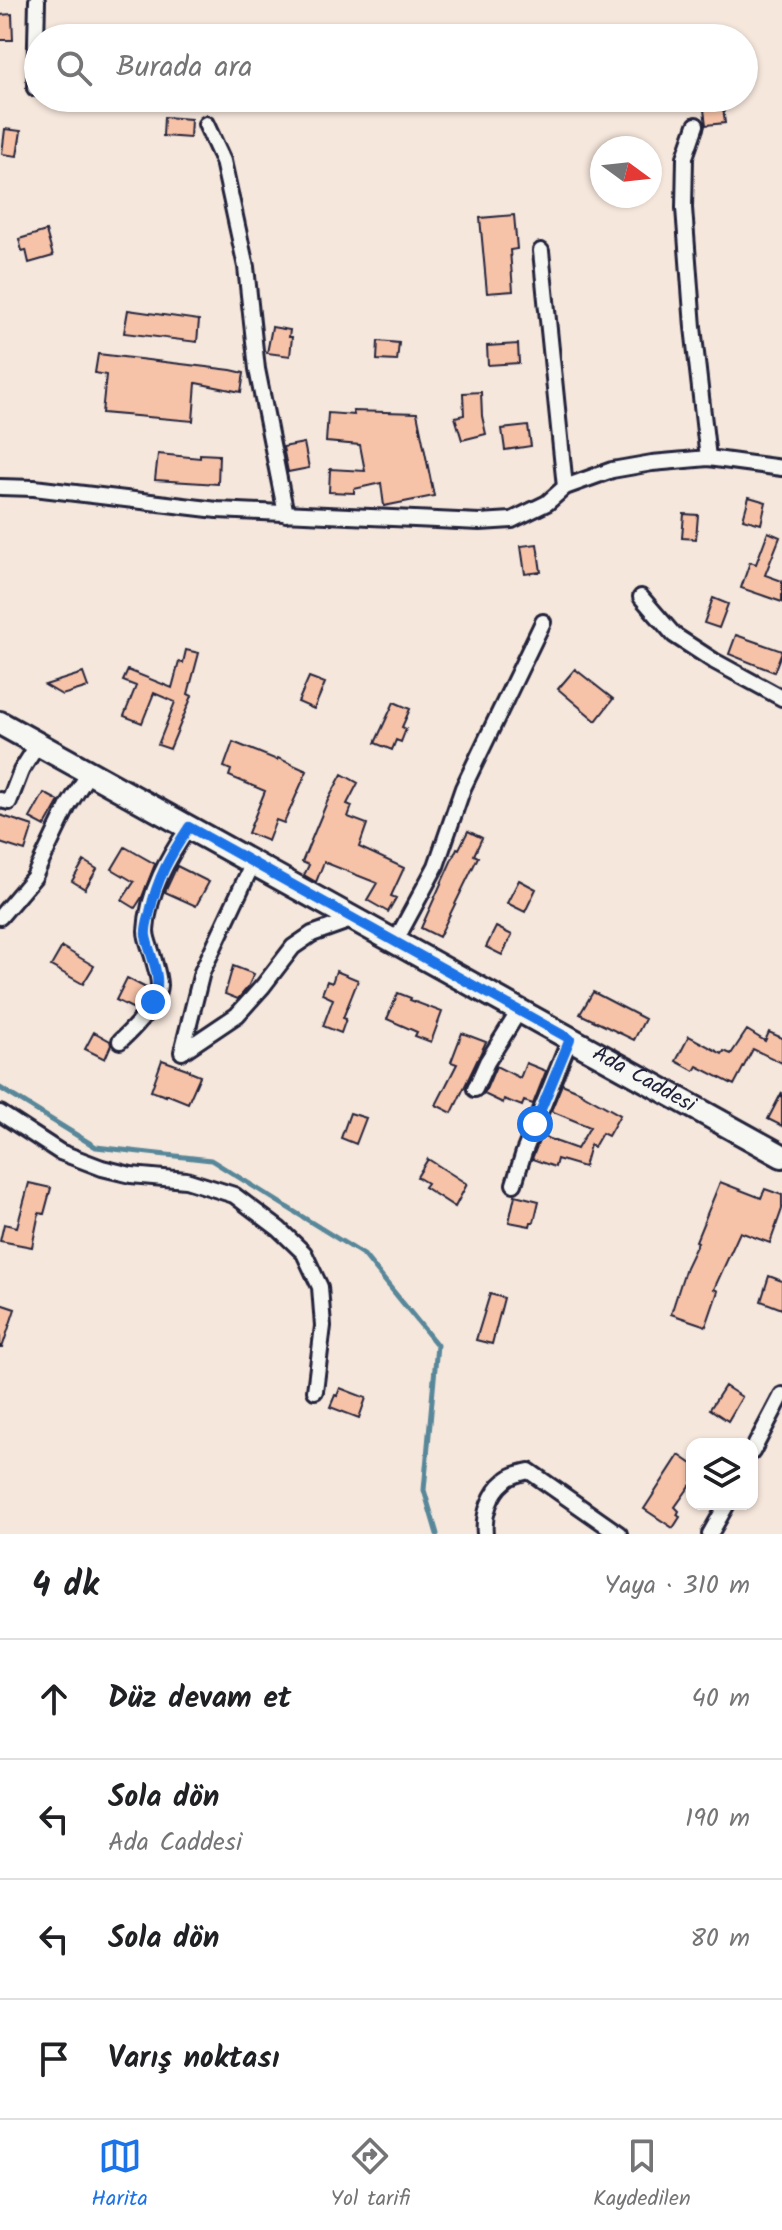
<!DOCTYPE html>
<html lang="tr">
<meta charset="utf-8">
<style>
:root{--surface:#fff;--page:#f2f2f2;--text:#202124;--muted:#757577;--line:#e0e0e0;--accent:#1a73e8}
body{margin:0;font-family:Kalam,sans-serif;background:var(--page);color:var(--text)}
.controls{position:absolute;right:24px;bottom:24px;display:grid;overflow:hidden;border-radius:16px;box-shadow:0 2px 6px #0004}
.controls button{width:72px;height:72px;display:grid;place-items:center;padding:0;border:0;border-bottom:2px solid var(--line);background:var(--surface);color:var(--text);font:40px sans-serif}
.compass{position:absolute;left:590px;top:136px;width:72px;height:72px;border-radius:50%;background:var(--surface);box-shadow:0 2px 6px #0004;rotate:105deg}
.stop{position:absolute;width:24px;height:24px;margin:-18px;border:6px solid #1a73e8;border-radius:50%;background:#fff}
.stop.end{background:#1a73e8;border-color:#fff;box-shadow:0 2px 8px #0008}
.list{margin:0;padding:0;list-style:none}
h2{display:flex;justify-content:space-between;align-items:center;height:104px;margin:0;padding:0 32px;font-size:34px}
h2 small{font-size:26px;font-weight:400;color:var(--muted)}
.list li{display:grid;grid-template-columns:52px 1fr auto;gap:24px;align-items:center;box-sizing:border-box;height:120px;padding:0 32px;border-top:2px solid var(--line)}
.list b{display:block;font-size:30px;white-space:nowrap}
.list p{margin:0;font-size:26px;white-space:nowrap;color:var(--muted)}
.list em{font-size:26px;font-style:normal;color:var(--muted)}
.icon{flex:none;width:44px;height:44px;fill:none;stroke:currentColor;stroke-width:2;stroke-linecap:round;stroke-linejoin:round}
.map{position:relative;flex:none;width:782px;height:1534px;overflow:hidden}
.search{position:absolute;background:var(--surface);box-shadow:0 2px 6px #0004;left:24px;right:24px;top:24px;height:88px;display:flex;align-items:center;gap:20px;box-sizing:border-box;padding:0 28px;border-radius:44px;color:var(--muted);font-size:30px}
.sheet{height:584px;background:var(--surface)}
nav{display:flex;justify-content:space-around;align-items:center;box-sizing:border-box;height:112px;border-top:2px solid var(--line);background:var(--surface);font-size:22px;color:var(--muted)}
nav a{display:grid;justify-items:center;gap:4px}
nav .on{color:var(--accent)}
.map>svg:first-child{display:block}
</style>
<div class="map">
<svg width="782" height="1534" viewBox="0 0 782 1534">
<rect width="100%" height="100%" fill="#f6e7dc"/>
<filter id="ink" filterUnits="userSpaceOnUse"><feTurbulence type="fractalNoise" baseFrequency=".0125" numOctaves="2"/><feDisplacementMap in="SourceGraphic" scale="16" xChannelSelector="R" yChannelSelector="G"/><feConvolveMatrix kernelMatrix="1 2 1 2 8 2 1 2 1" color-interpolation-filters="sRGB"/></filter>
<g filter="url(#ink)">
<g fill="none" stroke-linecap="round" stroke-linejoin="round">
<path stroke="#58879a" stroke-width="5" d="M0,1088L96,1147L211,1160L364,1255L437,1345L424,1490L437,1534"/>
</g>
<path fill="#f7c3a8" stroke="#22223b" stroke-width="2" d="M12,14L13,40H0V15Z
M722,100L725,123L706,125L703,102Z
M164,117L191,119L190,138L163,136Z
M5,129L21,131L17,156L2,154Z
M514,215L517,249L510,250L513,291L487,293L480,218Z
M46,231L53,256L29,263L26,250L22,251L19,239Z
M128,310L199,320L197,342L124,333Z
M272,327L290,330L289,337H292L290,356L267,353Z
M378,341L399,343L397,361L377,360Z
M518,344L519,363L488,365L487,346Z
M98,354L231,370L244,373L241,392L196,383L193,421L102,413L106,375L95,373Z
M481,392L482,416L486,434L462,440L455,417L464,415L463,393Z
M353,411L417,413L434,496L384,506L381,483L354,489V493L329,492L330,469L365,471L360,445L326,442L328,413L354,415Z
M528,426L531,446L505,450L502,429Z
M304,443L309,468L288,472L283,447Z
M158,454L200,458V454L219,455L218,484L155,480Z
M749,497L766,502L761,524L743,519Z
M684,514L698,515L696,539L682,538Z
M768,532L780,537L765,575L782,581V602L741,588L750,562L756,564Z
M537,544L541,572L525,574L521,546Z
M713,598L728,604L719,628L704,623Z
M736,635L782,651L774,672L729,654Z
M186,650L199,653L188,694L192,696L170,749L158,745L175,702L154,693L142,723L124,716L136,686L123,681L128,670L172,688L179,662L183,663Z
M575,669L613,699L596,721L558,689Z
M83,673L88,687L62,695L45,685Z
M309,677L325,683L314,709L298,702Z
M394,702L410,709L402,727L406,729L401,742L396,740L392,750L375,743Z
M233,742L277,760L278,758L307,771L284,823L276,820L268,841L248,833L265,791L229,776L231,770L224,767Z
M342,774L358,783L347,804L352,806L348,817L367,824L359,847L404,868L391,896L396,898L388,912L367,900L377,883L324,862L316,882L304,875L309,865L302,862L327,802Z
M44,793L59,801L45,826L30,818Z
M0,815L33,826L25,851L0,843Z
M468,831L482,838L474,855L478,857L439,937L421,928L457,848L459,849Z
M125,847L155,864L142,897L135,908L122,900L134,882L112,869Z
M84,861L97,869L85,889L72,881Z
M177,866L209,882L196,906L165,892Z
M519,880L536,889L525,912L507,903Z
M496,927L512,935L502,955L486,947Z
M62,947L94,966L83,984L51,966Z
M233,966L254,974L248,987L238,999L225,994Z
M336,971L358,980L343,1018L346,1019L341,1033L323,1026L333,999L322,994L327,981L332,983Z
M127,978L148,989L136,1010L116,1000Z
M593,992L645,1019L634,1040L580,1014Z
M398,993L411,998L410,1000L442,1012L431,1042L415,1036L417,1032L387,1019Z
M747,1030L765,1041L769,1032L782,1038V1063L753,1049L734,1085L697,1066L694,1071L676,1061L689,1036L722,1054L724,1051L731,1054Z
M94,1032L110,1041L111,1045L105,1059L85,1049Z
M462,1033L486,1042L452,1113L436,1105L457,1064L451,1062Z
M162,1060L190,1070V1072L200,1076L188,1103L166,1094V1096L151,1091Z
M526,1063L546,1071L533,1104L524,1101L522,1106L504,1099L503,1103L484,1094L496,1066L520,1078Z
M562,1084L581,1092V1093L620,1115L608,1136L602,1133L594,1147L590,1145L584,1167L557,1159L555,1167L532,1159L541,1136L577,1149L590,1127L551,1111Z
M782,1092V1126L768,1119Z
M350,1113L366,1118L356,1144L341,1138Z
M428,1159L467,1184L455,1207L424,1187L427,1183L417,1177Z
M720,1182L761,1198L765,1189L782,1195V1209L770,1243L740,1232L714,1289L718,1291L706,1326L671,1314L686,1267L698,1242L696,1241Z
M29,1183L51,1188L44,1214L39,1213L32,1247L0,1241L4,1224L17,1227Z
M515,1195L539,1201L534,1222H531L530,1226L509,1222Z
M769,1276L782,1281V1309L761,1301Z
M490,1294L504,1298L492,1344L476,1340Z
M0,1304L15,1309L2,1348H0Z
M725,1386L742,1397L728,1421L710,1409Z
M340,1388L366,1398L359,1418L330,1407L335,1395L337,1396Z
M679,1455L692,1464V1483L675,1507L679,1511L677,1515L680,1517L673,1528L644,1509Z"/>
<g fill="none" stroke-linecap="round" stroke-linejoin="round">
<g stroke="#22223b" stroke-width="20">
<path id="minor" d="M37,0L35,88H38
M206,124L223,161L246,267L257,369L286,514
M696,125L685,157L684,208L693,327L708,458
M541,251L565,487
M0,487L34,488L217,510L480,522L512,520L547,503L565,487L612,470L652,463L708,458L782,468
M641,597L674,635L714,661L782,698
M0,800L9,802L21,771L38,744
M253,863L202,972L182,1052L237,1015L263,986L293,947L312,934L354,919
M0,917L34,877L68,806L89,773
M395,942L436,866L463,788L543,622
M120,1041C133,1029 158,1004 159,985C159,978 156,968 154,961C152,951 146,940 146,931C148,892 168,858 189,827
M475,1089L487,1062L519,1011
M0,1113L60,1152L102,1168L131,1175L186,1180L234,1195L279,1229L304,1253L320,1287L323,1326L315,1391
M514,1184L524,1152L570,1039
M752,1452L782,1395
M485,1534C483,1515 490,1493 505,1481C511,1475 521,1473 529,1471L619,1534
M710,1534L727,1504"/>
</g>
<g stroke="#22223b" stroke-width="28">
<g id="secondary">
<path id="s1" d="M0,723L782,1156"/>
</g>
</g>
<use href="#minor" stroke="#f6f6f2" stroke-width="14"/>
<use href="#secondary" stroke="#f6f6f2" stroke-width="22"/>
</g>
</g>
<g fill="none" stroke-linecap="round" stroke-linejoin="round" filter="url(#ink)">
<path stroke="#1a73e8" stroke-width="10" d="M153,1002C164,976 151,961 146,936C145,928 148,919 150,912C157,878 170,856 189,827L570,1039L535,1124"/>
</g>
<g text-anchor="middle" dominant-baseline="central" stroke-width="6" stroke-linejoin="round" paint-order="stroke">
<g font-size="22" fill="#22223b" stroke="#f6f6f2">
<text stroke="none"><textPath href="#s1" startOffset="736">Ada Caddesi</textPath></text>
</g>
</g>
</svg>
<div class="controls">
<button><svg class="icon" aria-label="layers" viewBox="0 0 24 24"><path d="M12 4l9 5-9 5-9-5zM3 14l9 5 9-5"/></svg></button>
</div>
<svg class="compass" viewBox="-18 -18 36 36"><path d="M0-13l5 13h-10z" fill="#e53935"/><path d="M0 13l5-13h-10z" fill="#757577"/></svg>
<div class="stop" style="left:535px;top:1124px"></div>
<div class="stop end" style="left:153px;top:1002px"></div>
<div class="search"><svg class="icon" aria-label="search" viewBox="0 0 24 24"><circle cx="10" cy="10" r="6"/><path d="M15 15l6 6"/></svg>Burada ara</div>
</div>
<section class="sheet">
<h2>4 dk<small>Yaya · 310 m</small></h2>
<ul class="list">
<li><svg class="icon" aria-label="ahead" viewBox="0 0 24 24"><path d="M12 20V5M6 11l6-6 6 6"/></svg><div><b>Düz devam et</b></div><em>40 m</em></li>
<li><svg class="icon" aria-label="left" viewBox="0 0 24 24"><path d="M17 20v-9H6M10 6l-5 5 5 5"/></svg><div><b>Sola dön</b><p>Ada Caddesi</p></div><em>190 m</em></li>
<li><svg class="icon" aria-label="left" viewBox="0 0 24 24"><path d="M17 20v-9H6M10 6l-5 5 5 5"/></svg><div><b>Sola dön</b></div><em>80 m</em></li>
<li><svg class="icon" aria-label="arrive" viewBox="0 0 24 24"><path d="M6 21V4h12l-3 4 3 4H6"/></svg><div><b>Varış noktası</b></div></li>
</ul>
</section>
<nav>
<a class="on"><svg class="icon" aria-label="map" viewBox="0 0 24 24"><path d="M3 6l6-2 6 2 6-2v14l-6 2-6-2-6 2zM9 4v14M15 6v14"/></svg>Harita</a>
<a><svg class="icon" aria-label="directions" viewBox="0 0 24 24"><path d="M12 3l9 9-9 9-9-9zM9 14v-3h6M13 9l2 2-2 2"/></svg>Yol tarifi</a>
<a><svg class="icon" aria-label="saved" viewBox="0 0 24 24"><path d="M7 4h10v16l-5-4-5 4z"/></svg>Kaydedilen</a>
</nav>
